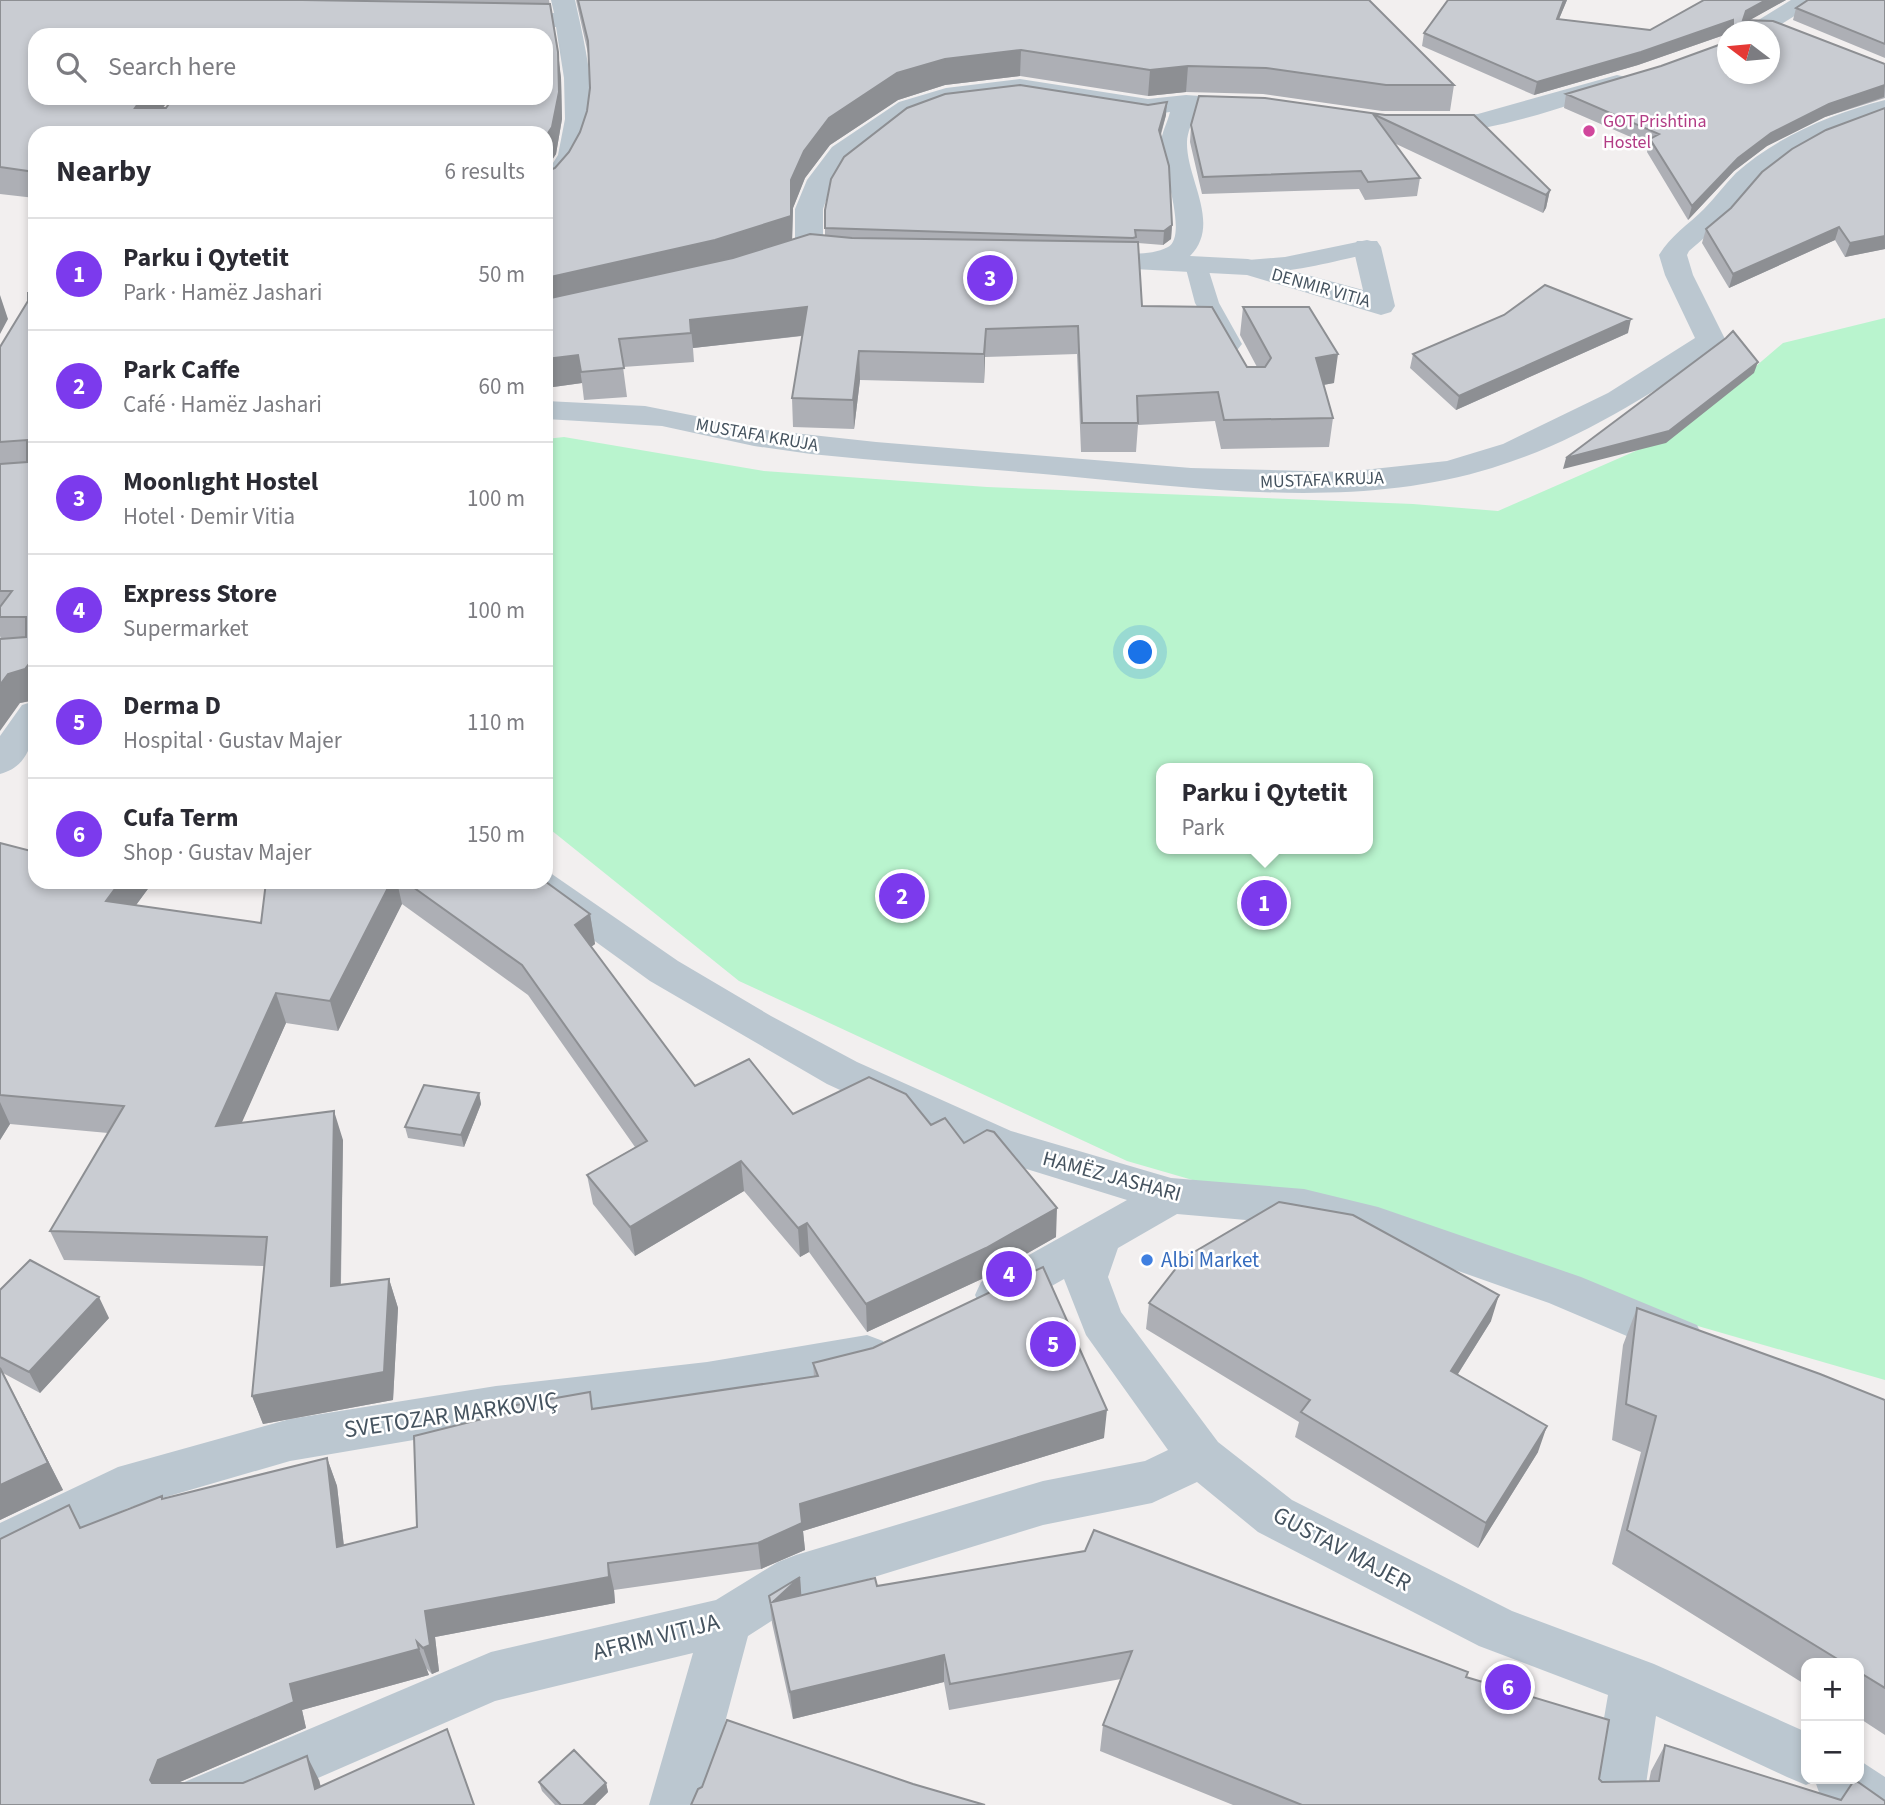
<!DOCTYPE html>
<meta charset="utf-8">
<style>
:root{--surface:#fff;--page:#f7f7f7;--text:#2b2b33;--muted:#7c7c81;--line:#e1e1e2;--accent:#7c3aed}
body{margin:0;font-family:"Source Sans 3",sans-serif;background:var(--page);color:var(--text)}
.controls{position:absolute;right:21px;bottom:21px;display:grid;overflow:hidden;border-radius:14px;box-shadow:0 4px 10px #0003}
.controls button{width:63px;height:63px;display:grid;place-items:center;padding:0;border:0;border-bottom:2px solid var(--line);background:var(--surface);color:var(--text);font:35px sans-serif}
.compass{position:absolute;left:1717px;top:21px;width:63px;height:63px;border-radius:50%;background:var(--surface);box-shadow:0 4px 10px #0003;rotate:286deg}
.you{position:absolute;left:1141px;top:653px;width:24px;height:24px;margin:-18px;border:5px solid #fff;border-radius:50%;background:#1a73e8;box-shadow:0 0 0 10px #1a73e833}
.badge{display:grid;place-items:center;width:46px;height:46px;border-radius:50%;background:var(--accent);color:#fff;font-size:23px;font-weight:700}
.pin{position:absolute;translate:-50% -50%;border:4px solid #fff;box-shadow:0 2px 7px #0006}
.popup{position:absolute;left:1156px;top:763px;width:217px;height:91px;box-sizing:border-box;display:grid;place-content:center;border-radius:14px;background:var(--surface);filter:drop-shadow(0 2px 5px #0005);font-size:23px;white-space:nowrap;color:var(--muted)}
.popup b{font-size:26px;color:var(--text)}
.popup::after{content:'';position:absolute;left:50%;top:100%;margin-left:-14px;border:14px solid transparent;border-top-color:var(--surface)}
.list{margin:0;padding:0;list-style:none}
h2{display:flex;justify-content:space-between;align-items:center;height:91px;margin:0;padding:0 28px;font-size:30px}
h2 small{font-size:23px;font-weight:400;color:var(--muted)}
.list li{display:grid;grid-template-columns:46px 1fr auto;gap:21px;align-items:center;box-sizing:border-box;height:112px;padding:0 28px;border-top:2px solid var(--line)}
.list b{display:block;font-size:26px;white-space:nowrap}
.list p{margin:0;font-size:23px;white-space:nowrap;color:var(--muted)}
.list em{font-size:23px;font-style:normal;color:var(--muted)}
.icon{flex:none;width:38px;height:38px;fill:none;stroke:currentColor;stroke-width:2;stroke-linecap:round;stroke-linejoin:round}
.map{position:relative;flex:none;width:1885px;height:1805px;overflow:hidden}
.search{position:absolute;background:var(--surface);box-shadow:0 4px 10px #0003;left:28px;top:28px;width:525px;height:77px;display:flex;align-items:center;gap:18px;box-sizing:border-box;padding:0 24px;border-radius:21px;color:var(--muted);font-size:26px}
.panel{position:absolute;background:var(--surface);box-shadow:0 4px 10px #0003;left:28px;top:126px;width:525px;height:763px;border-radius:21px}
.map>svg:first-child{display:block}
</style>
<div class="map">
<svg width="1885" height="1805" viewBox="0 0 1885 1805">
<rect width="100%" height="100%" fill="#f2efef"/>
<path fill="#b9f4ce" fill-rule="evenodd" d="M1885,318V1380L1127,1161L739,981L546,826V439L564,437L764,471L987,487L1413,504L1498,511L1679,432L1783,343ZM1161,768H1367V849H1161Z"/>
<g fill="none" stroke-linecap="round" stroke-linejoin="round">
<path fill="#bbc7d0" fill-rule="evenodd" d="M1367,240L1375,242L1378,247L1375,252C1353,257 1249,285 1237,267L1248,260L1285,257Z
M1196,258L1207,265L1219,303L1242,344L1238,349H1222L1195,303L1185,265Z"/>
<path fill="#bbc7d0" fill-rule="evenodd" d="M551,0H575C587,55 607,129 570,178C563,188 558,195 546,198V174L558,155L565,119L564,78L556,27L502,28L494,26L490,21L494,16L554,13Z
M1791,0H1820L1769,32H1739Z
M1617,75L1626,77L1629,82L1626,87C1570,103 1473,143 1418,129L1414,124L1418,119L1478,114Z
M1020,79L1148,99L1186,95L1259,100L1263,105L1259,110L1196,111C1193,120 1187,133 1187,142C1186,179 1222,224 1190,256L1248,259L1363,290L1353,247L1357,241H1377L1381,247L1395,306L1391,312L1381,315L1247,275L1077,266L1073,260L1077,254C1105,247 1141,261 1168,247C1189,236 1161,163 1161,143C1161,134 1168,121 1170,112L1148,115L1020,95L948,103L917,112L850,159L833,181L823,209V251L819,257H799L795,251V209L807,180L832,147L899,102L946,88Z
M1885,100V117L1821,141L1787,160L1756,184L1725,220L1689,251L1687,255L1693,275L1726,341L1721,347C1650,395 1575,443 1492,468C1356,510 1204,489 1065,476C980,468 896,463 811,454L754,446L662,426L546,419V401L645,406L766,430L876,442L1191,468L1345,472L1447,461L1503,444L1608,393L1695,338L1665,275L1659,255C1671,235 1688,225 1704,209C1715,198 1725,184 1736,173C1776,137 1833,113 1885,100Z
M35,701C35,731 34,765 0,774V736L22,705Z
M546,870L678,961L771,1016L857,1062L1011,1131L1171,1178L1304,1189L1378,1207L1581,1277L1697,1325L1704,1339L1697,1353L1681,1359L1549,1303L1376,1242L1304,1225L1177,1214L1118,1248L1108,1277L1121,1312L1218,1442L1292,1500L1512,1611L1654,1664L1806,1732V1779H1859V1760L1885,1777V1805H1833L1821,1798L1815,1781L1806,1785L1787,1777L1656,1716L1643,1805H1589L1608,1695L1479,1646L1258,1532L1197,1482L1152,1503L1043,1525L809,1597L748,1636L703,1805H649L693,1653L495,1701L256,1805H167L175,1786L491,1652L716,1600L778,1562L796,1555L1043,1481L1145,1461L1168,1450L1086,1335L1064,1279L1013,1308L997,1314L981,1308L975,1295L981,1282L1127,1200L984,1156L827,1084L650,981L527,892L521,882H546Z
M867,1335L883,1341L890,1355L883,1369L867,1375L707,1402L496,1426L290,1461L128,1508L0,1571V1523L118,1467L290,1419L496,1386L707,1362Z"/>
</g>
<path fill="#adafb5" fill-rule="evenodd" d="M0,0H549L561,78L562,119L556,154L546,169V133H35V198L0,194ZM35,35L546,98L163,108L170,98Z
M576,0H1369L1454,85L1450,111H1382L1263,94L1186,92L1148,96L1020,76L945,85L898,100L830,145L805,178L793,208L792,239L825,235V210L1166,115L1161,135L1172,225L1171,239L1163,245L1138,243L1142,306L1247,367H1257L1240,335L1243,307L1334,383L1323,385L1333,418L1329,447L1221,449L1215,421L1138,425L1136,452H1081L1077,354L985,357L984,383L860,380L854,429L793,427L792,398L802,336L693,348L694,362L623,367L627,397L584,400L582,383L546,388L555,168L569,152L580,132L587,111L590,88L589,58Z
M1448,0H1567L1559,19L1650,30L1704,0H1786L1749,20L1885,64V98L1825,117L1767,146L1734,171L1688,220L1647,152L1649,145L1564,108L1566,94L1661,66L1769,32H1727V34L1638,65L1534,95L1422,46L1424,33Z
M1885,0V58L1793,20L1796,8Z
M1199,96L1385,115L1550,190L1546,208L1543,213L1394,143L1420,178L1417,196L1365,200L1359,189L1202,194L1190,142L1191,125Z
M1885,108V249L1845,257L1835,240L1729,288L1702,243L1706,229Z
M35,293V700L20,703L0,636V347Z
M1628,333L1456,410L1410,368L1413,354Z
M0,843L153,882L136,905L261,923L266,882H546L590,914L595,944L591,947L695,1086L793,1114L931,1125L964,1143L1056,1237L986,1277L867,1332L809,1252L800,1257L744,1191L635,1256L593,1204L587,1175L635,1147L528,995L402,904L338,1031L286,1023L241,1123L343,1140L341,1284L389,1279L398,1308L393,1400L263,1424L252,1396L264,1266L64,1260L50,1231L108,1133L10,1124L0,1140Z
M479,1093L481,1104L464,1147L408,1138L405,1127Z
M0,1290L109,1318L40,1393L3,1373L63,1490L0,1520Z
M1149,1303L1491,1321L1458,1374L1538,1452L1478,1548L1295,1437L1299,1422L1146,1329Z
M1637,1308L1885,1400V1735L1859,1718V1663H1806V1685L1612,1564L1641,1452L1612,1440L1623,1345Z
M813,1363L1104,1438L803,1531L805,1550L761,1569L614,1590L615,1603L435,1637L439,1671L432,1674L426,1668L429,1675L302,1710L306,1728L177,1783H243L319,1780L321,1787L474,1805H0L69,1505L81,1527L163,1499L327,1458L337,1486L344,1546L417,1527L594,1408L814,1377Z
M800,1577L801,1595L877,1586L1466,1677L1602,1782L1649,1781L1651,1771L1665,1745L1841,1800L1885,1805H1233L1100,1751L1103,1725L1121,1679L949,1710L944,1682L793,1719L772,1623L769,1596Z
M539,1782L606,1783L608,1792L595,1805H555L542,1791Z"/>
<path fill="#8d8f93" d="M1564,0H1567L1554,31L1557,19Z
M1766,0H1786L1743,24L1740,32L1746,11Z
M1733,20L1730,32H1727V34L1638,65L1534,95L1537,82Z
M1021,50L1020,76L945,85L898,100L830,145L805,178L793,208L792,244L546,307V278L791,180L804,151L829,118L897,73L945,59Z
M558,52L561,78L562,119L556,154L546,169V136Z
M1188,66L1186,92L1148,96L1150,70Z
M1885,85L1884,97L1825,117L1767,146L1734,171L1688,220L1692,206L1738,158L1771,133L1829,104Z
M142,98H170L144,133L135,108Z
M1167,102L1166,115L1158,143L1159,130Z
M1550,190L1546,208L1543,213L1546,195Z
M1172,225L1171,239L1163,245L1164,231Z
M1839,227L1835,240L1729,288L1733,274Z
M1885,236V249L1845,257L1850,243Z
M0,295L8,319L0,334Z
M807,307L808,335L693,348L690,320Z
M1631,319L1628,333L1456,410L1459,396Z
M986,329L985,357L984,383V354Z
M859,351L860,380L854,429L853,400Z
M1338,354L1334,383L1312,387L1316,358Z
M578,355L582,383L546,388V359Z
M1758,362L1754,373L1666,443L1563,469L1566,458Z
M35,656V700L20,703L0,731V685L8,674Z
M120,882H153L117,931L106,901Z
M391,882H397L402,904L338,1031L330,1001Z
M590,914L595,944L580,955L575,925Z
M276,993L286,1023L227,1156L216,1126Z
M479,1093L481,1104L464,1147L461,1135Z
M0,1102L10,1124L0,1140Z
M334,1111L343,1140L340,1314L331,1286Z
M741,1161L744,1191L635,1256L630,1227Z
M1057,1208L1056,1237L986,1277L867,1332L866,1304Z
M807,1223L809,1252L800,1257L798,1228Z
M389,1279L398,1308L393,1400L263,1424L252,1396Z
M1499,1295L1491,1321L1444,1396L1451,1371Z
M99,1297L109,1318L40,1393L29,1372Z
M0,1367L63,1490L0,1520Z
M1107,1410L1104,1438L803,1531L805,1550L761,1569L758,1543L800,1504Z
M1547,1426L1538,1452L1478,1548L1486,1523Z
M327,1458L337,1486L347,1574L337,1547Z
M608,1563L614,1590L615,1603L435,1637L439,1671L432,1674L423,1648L425,1611Z
M800,1577L802,1604L773,1602Z
M419,1649L429,1675L302,1710L306,1728L173,1785L165,1804L150,1780L158,1760L290,1684Z
M944,1655V1682L793,1719L790,1692Z
M307,1756L319,1780L325,1805L315,1789Z
M606,1783L608,1792L595,1805H583Z"/>
<path fill="#c9ccd2" stroke="#8d8f93" stroke-width="2" fill-rule="evenodd" d="M0,0H302L550,4L558,52L559,92L552,127L546,136V133H35V172L0,167ZM35,35H546V98H173L166,108H135L142,98H35Z
M578,0H1369L1454,85H1386L1266,68L1188,66L1150,70L1021,50L945,59L897,73L829,118L804,151L791,180V216L715,240L546,278V172L555,168L569,152L580,132L587,111L590,88L588,41Z
M1448,0H1564L1557,19L1650,30L1704,0H1766L1746,11L1743,20L1773,21L1885,64V85L1829,104L1771,133L1738,158L1692,206L1650,139L1659,134L1566,94L1661,66L1727,42V74H1769V32H1733V20L1641,52L1537,82L1424,33Z
M1808,0H1885V44L1796,8Z
M1020,85L1148,105L1167,102L1159,130L1169,166L1172,225L1164,231L1135,230L1136,237L1133,238L825,228V210L831,179L844,157L907,108L945,94Z
M1199,96L1265,98L1385,115H1474L1550,190L1546,195L1373,114L1420,178L1368,182L1361,171L1203,177L1191,125Z
M1885,108V236L1850,243L1839,227L1733,274L1706,229L1731,208L1762,172L1792,149L1826,130Z
M810,234L852,238L1138,242L1142,306L1212,307L1247,367H1265L1271,358L1243,307H1309L1338,354L1316,358L1333,418L1224,420L1218,392L1137,396L1138,423H1082L1078,326L986,329L984,354L859,351L853,400L792,398L807,307L690,320L691,333L619,339L624,368L581,372L578,355L546,359V299L733,258Z
M1545,285L1631,319L1459,396L1413,354L1504,315Z
M28,293H35V656L25,669L8,674L0,685V639L26,637V617H0V607L12,591H0V464L27,462V440L0,442V347L28,301Z
M1733,331L1758,362L1669,431L1566,458L1726,338Z
M0,843L35,852V882H120L106,901L261,923L266,882H391L330,1001L276,993L216,1126L334,1111L331,1286L389,1279L384,1372L252,1396L267,1237L50,1231L124,1106L0,1095Z
M406,882H546L590,914L575,925L695,1086L749,1059L793,1114L869,1077L906,1094L931,1125L945,1118L964,1143L987,1130L994,1132L1057,1208L986,1248L866,1304L807,1223L798,1228L741,1161L630,1227L587,1175L647,1141L522,965Z
M424,1085L479,1093L461,1135L405,1127Z
M1279,1202L1353,1215L1499,1295L1451,1371L1547,1426L1486,1523L1301,1412L1310,1400L1149,1303L1184,1258Z
M30,1260L99,1297L29,1372L0,1357V1290Z
M1043,1267L1107,1410L800,1504L802,1523L758,1543L608,1563L609,1577L425,1611L430,1645L423,1648L417,1642L419,1649L290,1684L294,1702L158,1760L150,1780L152,1783H243L307,1756L315,1789L447,1729L474,1805H0V1539L69,1505L80,1528L162,1496V1499L327,1458L337,1547L417,1527L414,1436L506,1413L505,1407L590,1392L592,1409L818,1376L813,1363L873,1348Z
M1637,1308L1820,1374L1885,1400V1688L1859,1672V1663H1844L1627,1530L1656,1416L1626,1404Z
M0,1368L48,1463L0,1485Z
M1094,1530L1468,1672L1466,1677L1609,1720L1599,1779L1602,1782L1659,1781L1665,1745L1841,1800L1853,1782H1858L1885,1801V1805H1302L1103,1725L1132,1651L950,1684L944,1655L790,1692L769,1596L800,1577L773,1602L875,1578L877,1586L1085,1551Z
M727,1720L913,1784L985,1805H691L698,1789L702,1787Z
M574,1750L606,1783L583,1805H561L539,1782Z"/>
<circle fill="#d1479c" stroke="#fff" stroke-width="2.5" cx="1589" cy="131" r="7"/>
<circle fill="#3f7fe0" stroke="#fff" stroke-width="2.5" cx="1147" cy="1260" r="7"/>
<g text-anchor="middle" dominant-baseline="central" stroke-width="5" stroke-linejoin="round" paint-order="stroke">
<g font-size="18" fill="#b23c85" stroke="#fff" text-anchor="start">
<text x="1603" y="121">GOT Prishtina<tspan x="1603" dy="21">Hostel</tspan></text>
</g>
<g font-size="18" fill="#45535f" stroke="#fff">
<text transform="translate(1321 288) rotate(16)">DENMIR VITIA</text>
<text transform="translate(757 435) rotate(10)">MUSTAFA KRUJA</text>
<text transform="translate(1322 480) rotate(-2)">MUSTAFA KRUJA</text>
</g>
<g font-size="21" fill="#45535f" stroke="#fff">
<text transform="translate(1112 1176) rotate(15)">HAMËZ JASHARI</text>
</g>
<g font-size="21" fill="#366cbe" stroke="#fff" text-anchor="start">
<text x="1161" y="1260">Albi Market</text>
</g>
<g font-size="24" fill="#45535f" stroke="#fff">
<text transform="translate(451 1415) rotate(-8)">SVETOZAR MARKOVIÇ</text>
<text transform="translate(1342 1549) rotate(28)">GUSTAV MAJER</text>
<text transform="translate(656 1637) rotate(-14)">AFRIM VITIJA</text>
</g>
</g>
</svg>
<div class="controls">
<button>+</button>
<button>−</button>
</div>
<svg class="compass" viewBox="-18 -18 36 36"><path d="M0-13l5 13h-10z" fill="#e53935"/><path d="M0 13l5-13h-10z" fill="#7c7c81"/></svg>
<div class="you"></div>
<div class="pin badge" style="left:1264px;top:903px">1</div>
<div class="popup"><b>Parku i Qytetit</b>Park</div>
<div class="pin badge" style="left:902px;top:896px">2</div>
<div class="pin badge" style="left:990px;top:278px">3</div>
<div class="pin badge" style="left:1009px;top:1274px">4</div>
<div class="pin badge" style="left:1053px;top:1344px">5</div>
<div class="pin badge" style="left:1508px;top:1687px">6</div>
<div class="search"><svg class="icon" aria-label="search" viewBox="0 0 24 24"><circle cx="10" cy="10" r="6"/><path d="M15 15l6 6"/></svg>Search here</div>
<section class="panel">
<h2>Nearby<small>6 results</small></h2>
<ul class="list">
<li><span class="badge">1</span><div><b>Parku i Qytetit</b><p>Park · Hamëz Jashari</p></div><em>50 m</em></li>
<li><span class="badge">2</span><div><b>Park Caffe</b><p>Café · Hamëz Jashari</p></div><em>60 m</em></li>
<li><span class="badge">3</span><div><b>Moonlıght Hostel</b><p>Hotel · Demir Vitia</p></div><em>100 m</em></li>
<li><span class="badge">4</span><div><b>Express Store</b><p>Supermarket</p></div><em>100 m</em></li>
<li><span class="badge">5</span><div><b>Derma D</b><p>Hospital · Gustav Majer</p></div><em>110 m</em></li>
<li><span class="badge">6</span><div><b>Cufa Term</b><p>Shop · Gustav Majer</p></div><em>150 m</em></li>
</ul>
</section>
</div>
